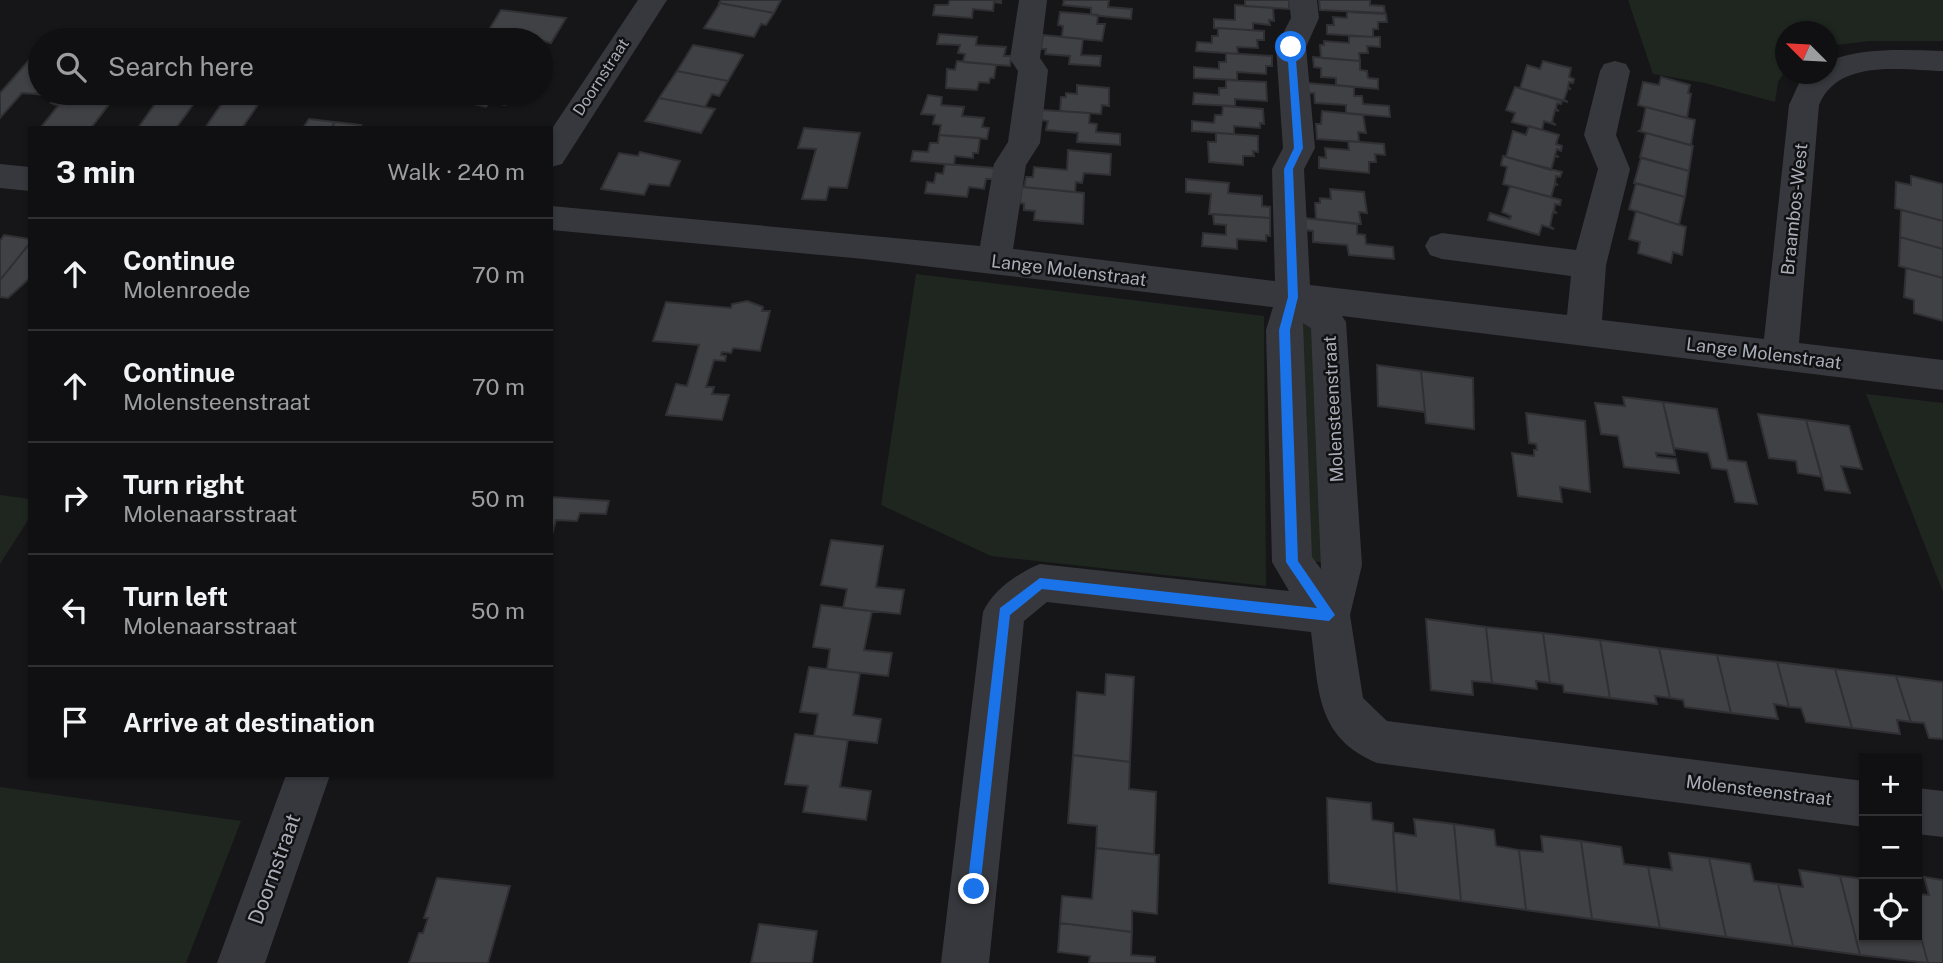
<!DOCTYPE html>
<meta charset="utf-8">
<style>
:root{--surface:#101012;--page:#1e1e20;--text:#f1f3f6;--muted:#9c9d9f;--line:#303032}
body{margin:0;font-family:"Public Sans",sans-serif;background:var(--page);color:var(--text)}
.controls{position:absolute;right:21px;bottom:21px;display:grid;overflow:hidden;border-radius:0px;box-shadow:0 2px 5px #0004}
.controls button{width:63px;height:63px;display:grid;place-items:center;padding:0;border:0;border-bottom:2px solid var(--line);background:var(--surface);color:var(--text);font:35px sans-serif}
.compass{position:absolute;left:1775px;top:21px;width:63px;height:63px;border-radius:50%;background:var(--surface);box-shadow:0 2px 5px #0004;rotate:294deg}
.stop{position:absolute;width:21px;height:21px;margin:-16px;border:5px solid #1a73e8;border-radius:50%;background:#fff}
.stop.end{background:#1a73e8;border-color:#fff;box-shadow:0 2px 7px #0008}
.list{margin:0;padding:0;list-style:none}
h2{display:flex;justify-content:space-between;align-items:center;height:91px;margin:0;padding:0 28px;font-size:30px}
h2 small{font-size:23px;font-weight:400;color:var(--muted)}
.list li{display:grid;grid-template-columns:46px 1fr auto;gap:21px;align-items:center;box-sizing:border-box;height:112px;padding:0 28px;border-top:2px solid var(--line)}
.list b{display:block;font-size:26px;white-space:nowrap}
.list p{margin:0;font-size:23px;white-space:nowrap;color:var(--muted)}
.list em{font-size:23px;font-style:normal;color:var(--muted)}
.icon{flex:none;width:38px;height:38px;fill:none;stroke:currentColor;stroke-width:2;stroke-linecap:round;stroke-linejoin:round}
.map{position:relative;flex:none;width:1943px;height:963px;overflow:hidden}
.search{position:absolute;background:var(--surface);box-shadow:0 2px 5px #0004;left:28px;top:28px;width:525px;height:77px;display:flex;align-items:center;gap:18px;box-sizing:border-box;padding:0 24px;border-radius:38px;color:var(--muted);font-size:26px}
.panel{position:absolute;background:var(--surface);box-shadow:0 2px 5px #0004;left:28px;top:126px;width:525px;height:651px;border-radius:0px}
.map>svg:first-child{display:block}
</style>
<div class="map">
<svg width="1943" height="963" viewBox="0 0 1943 963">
<rect width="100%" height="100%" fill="#161618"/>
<path fill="#1e261f" d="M1628,0H1943V41H1870L1828,46V32H1786L1785,71L1778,82L1775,102L1705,83L1653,74Z
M916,274L1264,316L1266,586L991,556L881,505Z
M1299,322H1311L1329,563L1308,561Z
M1866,394L1943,403V592Z
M0,495L30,499V517L0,564Z
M0,787L241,821L186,963H0Z"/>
<path fill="#404145" stroke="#303034" stroke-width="2" d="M721,0H781L774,13L719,3Z
M950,0H1001V3L994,2L993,11L973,9L972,18L933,15L935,5H948Z
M1064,0H1109L1108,7L1132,9L1131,19L1091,15V8L1063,5Z
M1245,0H1289V9L1245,6Z
M1319,0H1370V5L1384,6L1385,13L1320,10Z
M720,3L774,13L766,25L761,24L754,37L704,28Z
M1235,5L1273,8L1274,21L1269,20L1270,25L1253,23V30L1214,28V19L1235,20Z
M501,10L566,18L551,43L541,40H502L485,36Z
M1060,12L1098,15L1097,24H1105L1102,41L1062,37L1063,26L1058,25Z
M1347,12L1386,14L1387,22H1378V29H1373V37L1327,34V25H1334L1333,17L1347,18Z
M1218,28L1264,31V40H1257L1258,48L1237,47L1238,54L1196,51L1197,42L1212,43V36H1218Z
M939,34L977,37L976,45L1006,47L1004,56H1011L1010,66L963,62L965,54L958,53L960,45L937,44Z
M1043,35L1083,39L1081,55L1101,56L1100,66L1069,64L1070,56L1045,54L1046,49H1041Z
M1349,36L1380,37V47L1367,46L1368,53H1359L1360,61L1321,58L1320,45H1324V41L1349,43Z
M693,45L737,53L743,55L728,81L677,71Z
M38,50L40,51V89L36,94L22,93L0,118V93Z
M1226,53L1272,56V66H1266V74L1237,72V80L1194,78V67L1219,69V62H1226Z
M1313,57L1360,61V70L1367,71L1368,78L1378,79V89L1336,85V78L1321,77V68L1314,67Z
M957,61L996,65L994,78H990L989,83L979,82L977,90L946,88L947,69L955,70Z
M1543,61L1571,68L1569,77L1574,79L1573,83L1569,82L1568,87L1571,89L1568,88L1564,100L1568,102L1520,88L1527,65L1540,69Z
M677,71L728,81L719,96L712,94L705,107L659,98Z
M1661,77L1690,85L1688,93L1691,94L1687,118L1638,105L1643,82L1659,85Z
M1226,80L1266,82L1267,101L1235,99V106L1193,104L1194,93L1219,95V88H1226Z
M1307,83L1354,87V96H1362L1363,104L1389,106L1390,117L1346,113V105L1315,103L1314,93H1307Z
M1077,85L1109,88V106L1102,105L1101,114L1060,111L1061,97H1066V93L1077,94Z
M1515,87L1562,101L1561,104L1557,103L1556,109L1559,111L1555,110L1552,122L1556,125L1544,121L1542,130L1512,122L1515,113L1506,110Z
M40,89V93H105L97,102L110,103L91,128L41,127L58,106L51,103L57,97L36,94Z
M229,93L262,94L256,102L259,103L242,128H205Z
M472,93H514L505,105L490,102L486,107L465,102Z
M928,95L942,97L941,105L964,107L962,116L984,118L982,127L989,128L987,139L939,135L941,125L933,124L935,115L921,114Z
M159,98L195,102L176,128H138Z
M659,98L705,107L715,109L701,133L645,121Z
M1223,106L1263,109L1264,124L1260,123V128L1234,126V134L1192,131V121L1214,123L1215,115H1222Z
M1646,107L1695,120L1691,145L1639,131L1641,130Z
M1042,110L1090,113L1089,123L1097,124L1096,132L1120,134V145L1077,142L1078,133L1046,130L1048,121L1041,120Z
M1322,111L1363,115L1366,133L1358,132L1359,142L1317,139L1316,124H1321Z
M309,119L335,122L331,128H303Z
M335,122L361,125L359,128H331Z
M1529,126L1559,135L1556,144L1562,146L1561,151L1557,149L1555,155L1559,157L1555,156L1551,170L1506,157L1513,131L1526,135Z
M804,128L860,133L847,188L829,187L826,200L802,199L816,149L798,148Z
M1216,133L1258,136V152L1253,151L1254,156H1243V165L1209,162L1208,142H1216Z
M1646,133L1693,146L1689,171L1640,157Z
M939,135L980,138L978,153H973V158L955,156L954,165L911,161L913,151L928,152L930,143H938Z
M1348,141L1384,144L1385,155L1375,154L1376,162H1369V173L1319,168V157L1326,158L1325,148L1349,150Z
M1068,150L1111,154L1110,175L1084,173L1082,183L1076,182L1075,192L1024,187L1026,177H1033L1034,167L1067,170Z
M640,152L680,161L669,186L649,184L644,195L601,189L619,153L638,156Z
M1503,156L1562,172L1560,177L1556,176L1555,183L1558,185L1555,184L1551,197L1503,184L1507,167L1501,165Z
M1641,158L1689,171L1685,197L1634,183Z
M945,164L995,168L993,179H986L984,189L969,187L967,197L925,193L927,182L934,183L936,173L943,174Z
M1911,176L1943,184V221L1895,208L1896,182L1911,185Z
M1186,179L1229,183L1228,193L1262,196V206L1270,207V218L1209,214L1211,194L1186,192Z
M1636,183L1685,197L1679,225L1629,209Z
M1510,186L1561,200L1560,205L1555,204L1554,211L1557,213L1553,212L1550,226L1554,229L1542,225L1539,235L1488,220L1490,213L1510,219L1511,216L1502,212Z
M1022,187L1084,193L1083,224L1034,220L1035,211L1024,210V204L1020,203Z
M1330,189L1364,192L1367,213L1359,212L1361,224L1316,219L1315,203H1320V198L1331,199Z
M1901,210L1943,221V249L1900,237Z
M1636,211L1686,227L1682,255L1673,252L1671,263L1638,253L1640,242L1629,239Z
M1213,214L1270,218V236L1266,235V241L1237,239V249L1202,246L1203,233L1226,235V225L1214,224Z
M1304,218L1357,224V234L1365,235L1366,244L1393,247L1394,259L1349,255L1347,245L1313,242V231L1305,230Z
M4,235L30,239V243L0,280V241Z
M1900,237L1943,249V278L1899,266Z
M30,243V278L8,298L0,297V280Z
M1906,268L1943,278V321L1914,313V300L1904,297Z
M747,301L763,307L762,311H770L760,351L733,348L731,353L722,352L721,355L726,356L725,361L714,360L706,387H714L712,394L729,395L722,420L666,415L676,384L687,386L699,345L653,341L666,302L731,308L732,304Z
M1377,365L1421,371L1425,412L1378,406Z
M1421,371L1473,378L1474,429L1426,423Z
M1623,397L1663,402L1675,455L1656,453L1657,457L1676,459L1679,473L1624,467L1618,436L1601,434L1595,403L1625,406Z
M1663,402L1717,409L1728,460L1746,462L1757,504L1735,502L1727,470L1712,468L1708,453L1674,448Z
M1526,413L1585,421L1590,492L1560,487L1562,502L1518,496L1512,453L1534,456V450H1537L1536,444L1529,443Z
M1758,414L1806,420L1822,477L1798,473L1796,461L1769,458Z
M1806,420L1849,426L1862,469L1841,466L1850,493L1825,490Z
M551,497L609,501L606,514L580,513L577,521L556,520L551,538Z
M831,540L883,546L876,587L904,590L900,614L843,608L847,589L821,585Z
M821,605L872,611L864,650L892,653L888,676L827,669L830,649L813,647Z
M1426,619L1486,627L1492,683L1472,681L1473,695L1431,690Z
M1486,627L1543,633L1550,683L1536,681L1537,689L1492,683Z
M1543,633L1600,640L1610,698L1564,692L1563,685L1550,683Z
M1600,640L1659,648L1670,698L1655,696L1657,704L1610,698Z
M1659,648L1717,655L1731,713L1685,707L1683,700L1670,698Z
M1717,655L1777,662L1789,707L1774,704L1778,719L1731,713Z
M1777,662L1835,669L1852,728L1806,722L1801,708L1789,707Z
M809,667L860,673L853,715L881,719L877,743L814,736L818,714L800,712Z
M1835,669L1896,676L1911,722L1897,720L1900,734L1852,728Z
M1106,674L1134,677L1130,762L1073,755L1077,692L1105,695Z
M1896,676L1943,682V739L1929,738L1924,723L1911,722Z
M795,734L848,740L840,787L871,791L866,820L803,812L808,786L785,784Z
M1073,755L1130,762L1129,789L1156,792L1154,854L1096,848L1097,826L1068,823Z
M1327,798L1371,803L1372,820L1393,823L1397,892L1329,883Z
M1414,819L1454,824L1461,901L1397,892L1393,832L1416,836Z
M1454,824L1494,830L1496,846L1519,850L1526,910L1461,901Z
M1541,836L1581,841L1592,919L1526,910L1519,850L1543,852Z
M1581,841L1621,847L1624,864L1648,867L1660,928L1592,919Z
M1096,848L1159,855L1157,914L1132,911V932L1060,923L1062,896L1092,899Z
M1669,853L1709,858L1726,937L1660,928L1648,867L1672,870Z
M1709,858L1750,864L1754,881L1778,884L1793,946L1726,937Z
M1799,870L1840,876L1860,955L1793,946L1778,884L1803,887Z
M1840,876L1864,879V937H1917V924L1928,963L1860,955Z
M1924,877L1943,880V963H1928L1917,924V894L1929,895Z
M437,878L510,886L488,963H409L419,933H423L428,918H424Z
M1060,923L1132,932L1131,955L1155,957V963H1089L1090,956L1058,952Z
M759,924L817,931L812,963H751Z"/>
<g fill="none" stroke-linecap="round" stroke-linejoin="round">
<path fill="#37383d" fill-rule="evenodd" d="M638,0H667L562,164L551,167V130Z
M1019,0H1047L1040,58L1048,70L1040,143L1026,165L1013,249L1275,281L1272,169L1283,148L1276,47L1291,18L1289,0H1317L1319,18L1306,47L1315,148L1304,169L1310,285L1567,315L1571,276L1442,259L1430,255L1425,246L1430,237L1442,233L1576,250L1598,169L1584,135L1600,71L1604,64L1615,61L1626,64L1630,71L1616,135L1630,169L1606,265L1602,320L1764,339L1789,105L1800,81L1809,74H1828V61C1865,47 1904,50 1943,51V71C1902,70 1838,58 1819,105L1799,343L1943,360V390L1342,316L1346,322L1362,565L1350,615L1363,698L1387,721L1864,781V827L1377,763C1315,737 1319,689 1311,632L1047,602L1024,621L989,963H941L983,612C993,590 1018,573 1040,564L1289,591L1272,562L1266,330L1273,307L864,259L551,230V206L980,246L994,164L1008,142L1018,71L1010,59ZM1303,323L1311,328L1321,569L1312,557Z
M0,164L30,167V191L0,188Z
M286,775H330L265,963H217Z
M1917,788L1943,791V837L1917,834Z"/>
</g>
<path fill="#1a73e8" d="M1291,44L1295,47L1303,148L1293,169L1298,297L1290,330L1298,561L1335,615L1329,621L1042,589L1010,615L980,889L974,896L967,889L1000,608L1040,578L1317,608L1286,562L1279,330L1288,297L1284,169L1294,148L1287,47Z"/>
<g text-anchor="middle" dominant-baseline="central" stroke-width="5" stroke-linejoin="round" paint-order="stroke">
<g font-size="16" fill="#a8adb8" stroke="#111113">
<text transform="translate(601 77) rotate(-57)">Doornstraat</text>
</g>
<g font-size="18" fill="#a8adb8" stroke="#111113">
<text transform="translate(1794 209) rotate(-84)">Braambos-West</text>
<text transform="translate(1069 270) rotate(7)">Lange Molenstraat</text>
<text transform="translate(1764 353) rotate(7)">Lange Molenstraat</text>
<text transform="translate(1333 409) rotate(-93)">Molensteenstraat</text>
<text transform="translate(1759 790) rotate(7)">Molensteenstraat</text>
</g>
<g font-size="21" fill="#a8adb8" stroke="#111113">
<text transform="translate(274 869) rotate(-70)">Doornstraat</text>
</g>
</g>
</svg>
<div class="controls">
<button>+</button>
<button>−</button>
<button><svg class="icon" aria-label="locate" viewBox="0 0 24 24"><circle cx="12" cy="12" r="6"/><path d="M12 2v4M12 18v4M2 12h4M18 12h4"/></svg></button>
</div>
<svg class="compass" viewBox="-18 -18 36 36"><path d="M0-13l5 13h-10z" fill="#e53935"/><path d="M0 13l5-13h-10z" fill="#9c9d9f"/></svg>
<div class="stop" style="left:1291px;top:47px"></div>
<div class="stop end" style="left:974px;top:889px"></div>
<div class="search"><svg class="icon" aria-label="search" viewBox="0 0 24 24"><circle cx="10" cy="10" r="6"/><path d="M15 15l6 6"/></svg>Search here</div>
<section class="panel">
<h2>3 min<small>Walk · 240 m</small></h2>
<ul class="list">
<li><svg class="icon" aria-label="ahead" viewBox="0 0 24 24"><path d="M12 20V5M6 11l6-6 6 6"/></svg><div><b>Continue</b><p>Molenroede</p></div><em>70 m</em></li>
<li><svg class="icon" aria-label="ahead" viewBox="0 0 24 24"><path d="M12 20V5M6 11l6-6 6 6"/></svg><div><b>Continue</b><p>Molensteenstraat</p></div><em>70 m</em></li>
<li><svg class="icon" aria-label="right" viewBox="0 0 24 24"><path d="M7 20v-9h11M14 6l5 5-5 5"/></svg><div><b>Turn right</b><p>Molenaarsstraat</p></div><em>50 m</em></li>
<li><svg class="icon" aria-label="left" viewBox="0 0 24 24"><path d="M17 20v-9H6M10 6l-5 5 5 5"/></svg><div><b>Turn left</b><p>Molenaarsstraat</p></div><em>50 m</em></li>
<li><svg class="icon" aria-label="arrive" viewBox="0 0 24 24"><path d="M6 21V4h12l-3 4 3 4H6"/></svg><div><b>Arrive at destination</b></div></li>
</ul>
</section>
</div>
